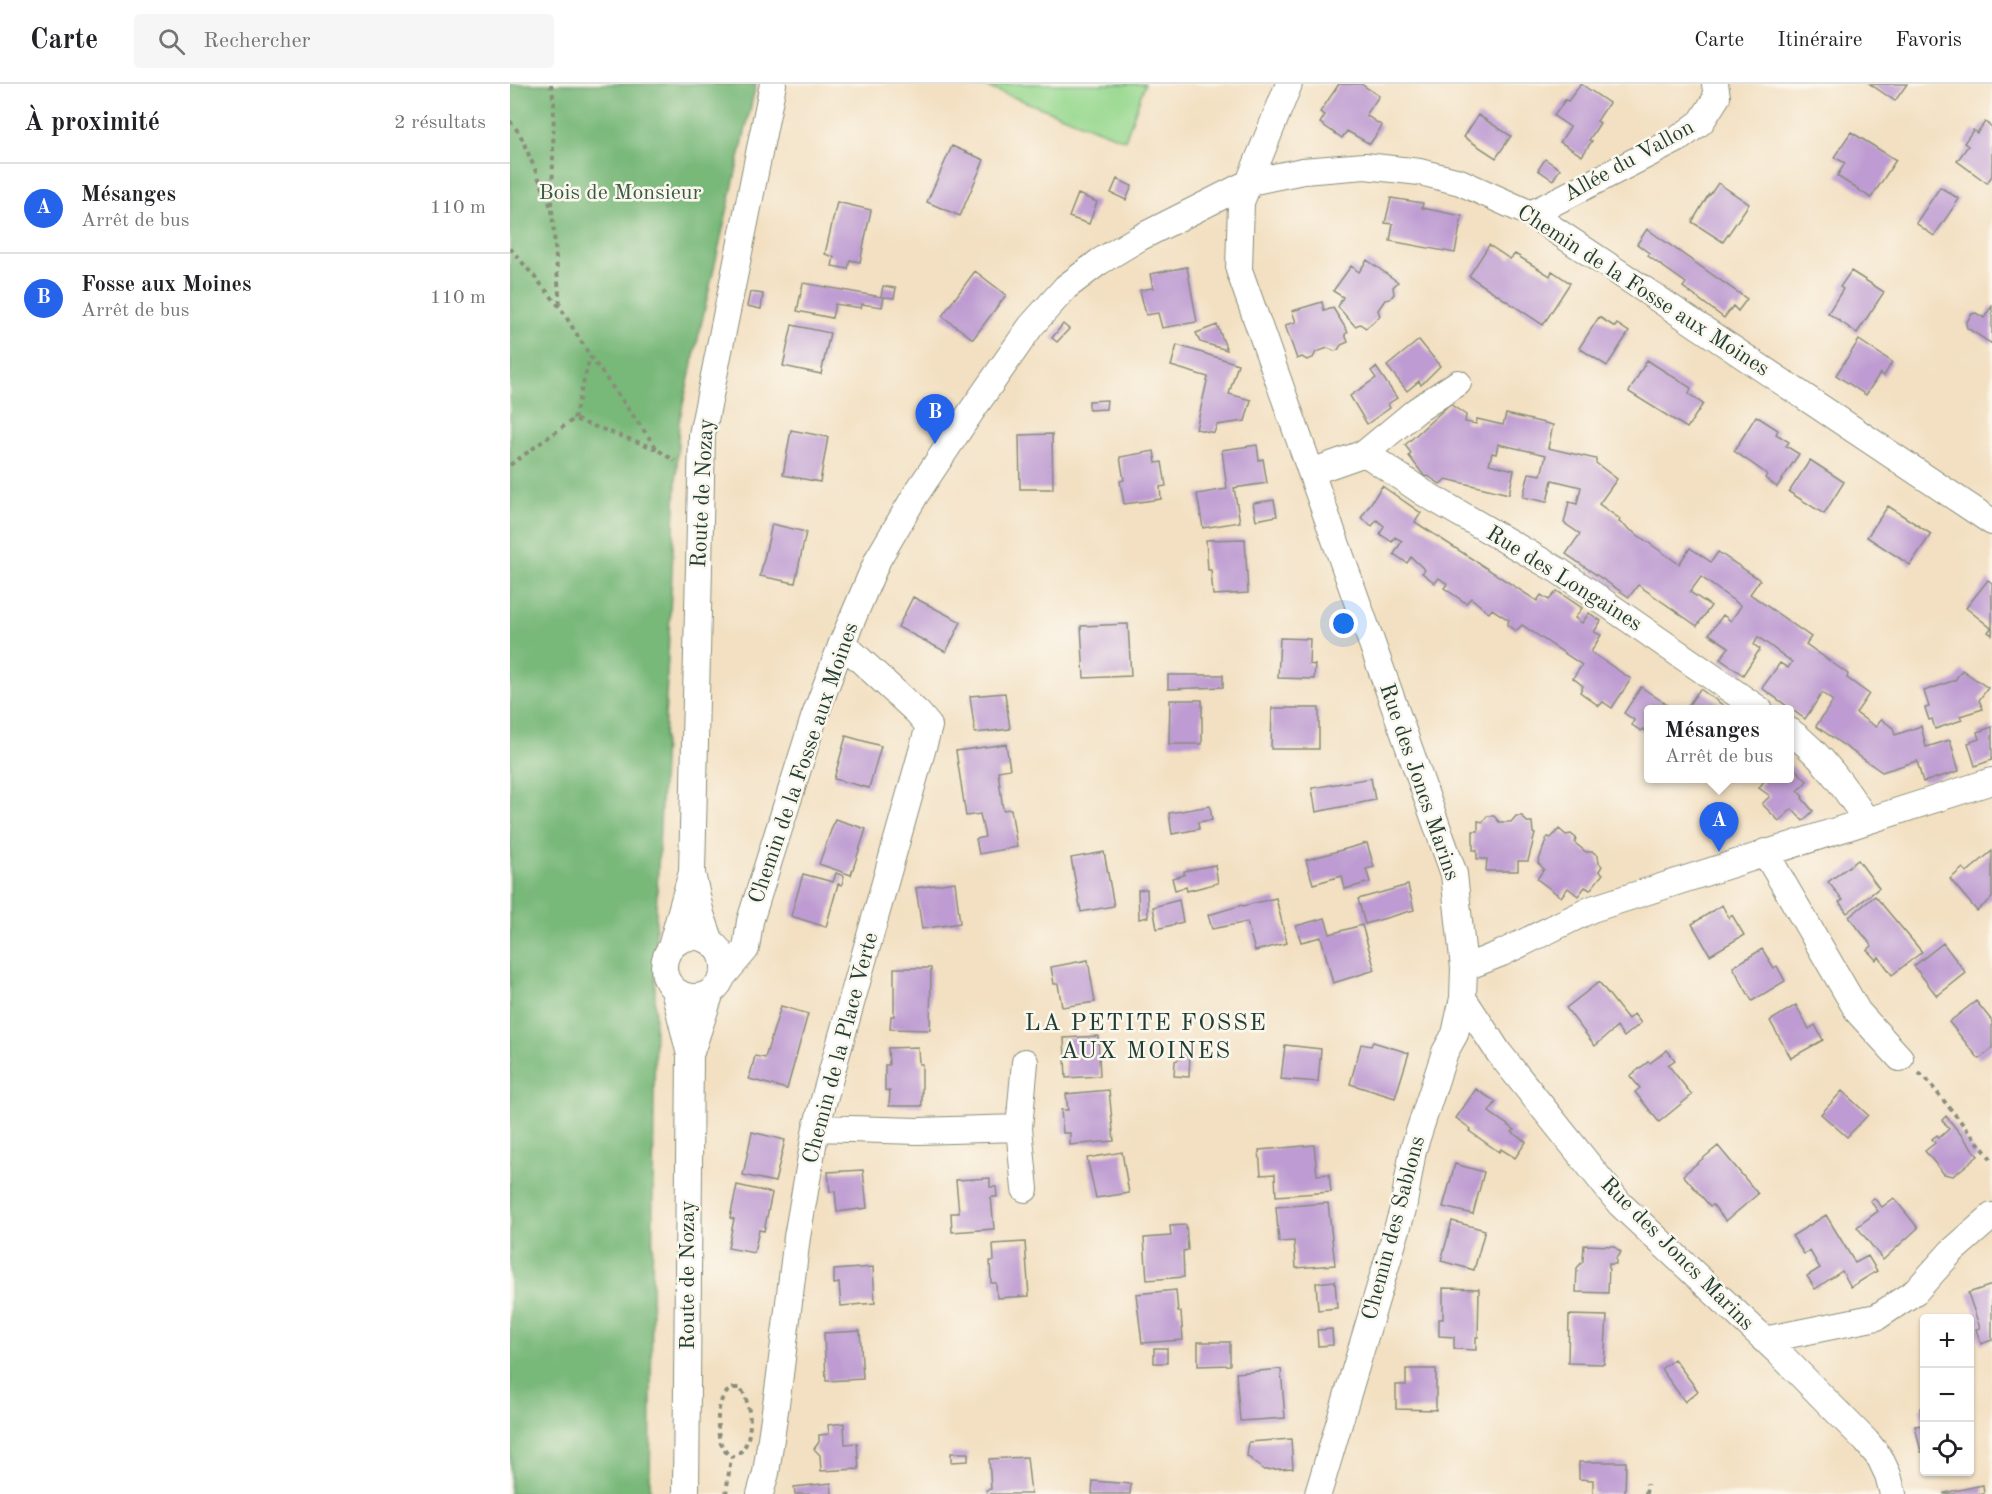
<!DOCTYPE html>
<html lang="fr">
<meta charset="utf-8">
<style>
:root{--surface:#fff;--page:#f6f6f6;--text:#202124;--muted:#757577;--line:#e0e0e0;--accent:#2563eb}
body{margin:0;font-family:"Old Standard TT",serif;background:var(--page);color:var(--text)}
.controls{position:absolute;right:18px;bottom:18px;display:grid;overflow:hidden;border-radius:6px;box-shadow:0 2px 4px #0004}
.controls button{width:54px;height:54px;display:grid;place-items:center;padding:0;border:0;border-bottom:2px solid var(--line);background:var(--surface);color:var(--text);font:30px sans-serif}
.you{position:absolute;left:834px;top:540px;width:21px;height:21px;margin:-15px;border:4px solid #fff;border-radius:50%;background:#1a73e8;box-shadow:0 0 0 9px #1a73e833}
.badge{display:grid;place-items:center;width:39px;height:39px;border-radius:50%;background:var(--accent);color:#fff;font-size:20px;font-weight:700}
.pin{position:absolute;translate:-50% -50px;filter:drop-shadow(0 2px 3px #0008)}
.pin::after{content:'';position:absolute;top:32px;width:21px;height:18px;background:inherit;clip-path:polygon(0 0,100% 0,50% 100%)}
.popup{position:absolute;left:1134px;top:621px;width:150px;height:78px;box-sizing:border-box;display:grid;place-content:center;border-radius:6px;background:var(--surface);filter:drop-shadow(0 2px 4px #0005);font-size:20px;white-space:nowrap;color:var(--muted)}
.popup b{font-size:22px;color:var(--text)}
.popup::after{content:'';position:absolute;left:50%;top:100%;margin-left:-12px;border:12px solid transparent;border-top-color:var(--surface)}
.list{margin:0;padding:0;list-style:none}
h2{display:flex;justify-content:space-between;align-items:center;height:78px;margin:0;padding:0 24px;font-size:26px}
h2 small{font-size:20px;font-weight:400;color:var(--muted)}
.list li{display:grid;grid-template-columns:39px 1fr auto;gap:18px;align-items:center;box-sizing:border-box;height:90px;padding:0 24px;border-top:2px solid var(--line)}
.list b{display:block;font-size:22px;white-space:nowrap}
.list p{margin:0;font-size:20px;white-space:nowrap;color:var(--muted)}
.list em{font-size:20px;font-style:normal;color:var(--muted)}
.icon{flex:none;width:33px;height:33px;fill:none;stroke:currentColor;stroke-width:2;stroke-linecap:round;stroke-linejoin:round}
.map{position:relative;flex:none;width:1482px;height:1410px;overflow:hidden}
header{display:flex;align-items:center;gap:36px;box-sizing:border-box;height:84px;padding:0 30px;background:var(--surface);border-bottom:2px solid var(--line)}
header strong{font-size:28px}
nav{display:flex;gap:33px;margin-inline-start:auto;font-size:21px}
.search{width:420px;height:54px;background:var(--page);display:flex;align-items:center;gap:15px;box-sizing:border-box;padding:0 21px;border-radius:6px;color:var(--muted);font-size:22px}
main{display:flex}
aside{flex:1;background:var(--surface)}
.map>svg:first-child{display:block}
</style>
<header>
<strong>Carte</strong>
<div class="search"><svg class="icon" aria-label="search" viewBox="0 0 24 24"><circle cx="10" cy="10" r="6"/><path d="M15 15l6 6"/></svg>Rechercher</div>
<nav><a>Carte</a><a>Itinéraire</a><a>Favoris</a></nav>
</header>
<main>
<aside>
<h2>À proximité<small>2 résultats</small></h2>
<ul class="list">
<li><span class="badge">A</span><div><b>Mésanges</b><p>Arrêt de bus</p></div><em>110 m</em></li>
<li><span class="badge">B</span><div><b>Fosse aux Moines</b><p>Arrêt de bus</p></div><em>110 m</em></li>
</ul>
</aside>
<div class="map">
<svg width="1482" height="1410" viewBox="0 0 1482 1410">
<rect width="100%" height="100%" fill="#fbf7ec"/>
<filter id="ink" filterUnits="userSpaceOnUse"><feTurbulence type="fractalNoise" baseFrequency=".0167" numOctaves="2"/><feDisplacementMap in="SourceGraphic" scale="12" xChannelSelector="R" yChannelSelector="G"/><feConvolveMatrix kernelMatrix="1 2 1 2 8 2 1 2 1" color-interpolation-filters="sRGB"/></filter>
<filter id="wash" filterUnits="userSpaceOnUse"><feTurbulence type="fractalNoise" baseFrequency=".008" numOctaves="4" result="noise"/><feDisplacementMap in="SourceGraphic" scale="24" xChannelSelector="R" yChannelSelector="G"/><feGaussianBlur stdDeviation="1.35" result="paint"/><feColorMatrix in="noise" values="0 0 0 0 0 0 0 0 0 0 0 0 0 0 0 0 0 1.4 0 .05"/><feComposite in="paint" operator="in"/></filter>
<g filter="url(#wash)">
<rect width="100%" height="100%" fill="#f3e0c2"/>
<path fill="#96d88e" stroke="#5a8a61" stroke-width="1.5" d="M469,0H635L615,56Z"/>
<path fill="#78b879" stroke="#4c7a56" stroke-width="1.5" d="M0,0H246L169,338L146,828L140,1410H0Z"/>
<g id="blocks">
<path fill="#be9bd2" d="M829,0H851L869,12L856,31L872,42L860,60L837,47L832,54L810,39L815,31L810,28Z
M1071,0L1099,19L1087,37L1090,39L1079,56L1082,57L1072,72L1050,58L1060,43L1044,32L1055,16L1058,17Z
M1360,0H1397L1385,17Z
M968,31L1001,52L986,74L954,53Z
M1475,38L1482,43V92L1477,99L1447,77L1458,62L1454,59L1463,46L1467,49Z
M1341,48L1386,76L1361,114L1327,92L1335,79L1324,73Z
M442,62L474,76L450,132L417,118Z
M1035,75L1050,85L1043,96L1028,86Z
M607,95L622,102L616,116L601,109Z
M1208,99L1239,120L1213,158L1182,138L1199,110L1200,111Z
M1430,103L1449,115L1424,152L1406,139Z
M568,110L587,118L579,140L559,133Z
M881,114L913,119L912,124L952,132L945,169L880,157L883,140L875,139Z
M327,118L361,126L350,178L340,176L338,185L322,182L324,173L315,170Z
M1137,145L1237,215L1228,227L1223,222L1214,234L1173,203L1176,199L1138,172L1139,169L1127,160Z
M979,161L1000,175L1005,170L1040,192L1042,187L1060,199L1033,241L959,192Z
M857,176L888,198L883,203L884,210L880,215L875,216L868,226L870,232L856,244L850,240L845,242L828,223L833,213L823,207L841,182L849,188Z
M677,183L687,238L652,244L648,229L636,231L630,206L643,204L640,190Z
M465,187L496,211L463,255L432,232Z
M1341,187L1374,208L1347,249L1318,229L1333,205L1330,203Z
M293,199L371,213L373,202L386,204L384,214L374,213L372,223L352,220L351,224L325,220L322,234L287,227Z
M240,208L253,210L251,225L237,222Z
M812,218L814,227L823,224L838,248L835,250L838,258L831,261L828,266L824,267L818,264L806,268L803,274L797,276L792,273L787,275L775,241L786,238L782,227Z
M1482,222V260L1457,244L1456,239L1462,230L1466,229L1474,234Z
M1089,233L1105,243L1107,240L1119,248L1097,282L1069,264Z
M553,240L559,245L547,258L542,254Z
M282,241L320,249L311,290L273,282Z
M707,241L717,266L690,258L686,249Z
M909,256L930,282L911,301L909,297L897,307L877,282Z
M1349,256L1382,278L1374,292L1370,289L1356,311L1326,291Z
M667,261L728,280L719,310L741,316L735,337L707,341L704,349L686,345L698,293L661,282Z
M1137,276L1181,304L1179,310L1193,320L1177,344L1119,308Z
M866,283L887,314L878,320L880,324L857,340L840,312L866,294L861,287Z
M597,316L596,325L579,326V317Z
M940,320L956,331L955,338L966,340L967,335L993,341L996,330L1043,341L1038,364L1086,375V379L1107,395L1089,420L1110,435L1109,438L1169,480L1180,464L1201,478L1208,468L1250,496L1240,510L1301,553L1296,560L1338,590L1337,594L1359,610L1346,629L1366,643L1371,635L1383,644L1385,651L1411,642L1416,663L1440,656L1449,687L1413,698L1407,677L1372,688L1306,642L1323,617L1312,609L1295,635L1252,604L1270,579L1278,584L1282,578L1248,553L1244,561L1250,565L1233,591L1210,575L1219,563L1199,550L1213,531L1221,537L1231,522L1191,493L1180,508L1201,522L1187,542L1128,501L1119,513L1056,470L1070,450L1054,439L1059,418L1067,420L1071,403L1042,396L1037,418L1013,413L1019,389L1031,391L1036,371L988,360L986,370L982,369L979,380L1004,386L999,410L936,395L930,400L918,392L915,393L899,372L901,369L895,361Z
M1246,332L1268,346L1266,350L1279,358L1276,362L1289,370L1267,403L1255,394L1257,390L1224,367Z
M281,346L318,353L310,398L273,391Z
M542,350L543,405H510L509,351Z
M747,361L749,376L753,375L757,399L724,404L730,438L693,444L687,410L717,405L712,366Z
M644,367L646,379L652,378L656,402L650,403L651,415L614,420L610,397L614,396L610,373Z
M1300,376L1334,398L1314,430L1279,408Z
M872,402L911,429L905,438L1027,517L1031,511L1039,516L1047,507L1072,524L1065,534L1072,539L1079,529L1091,537L1084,548L1091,551L1081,568L1121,595L1102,624L1093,618L1089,622L1070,608L1073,602L1063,594L1072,581L1012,541L1006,547L997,541L999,536L982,525L979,529L961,514L956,519L934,504L937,500L929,494L925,499L912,489L915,486L901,473L897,479L884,470L892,457L885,453L882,458L870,450L874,442L867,436L862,442L851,434Z
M764,416L767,432L746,436L743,419Z
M1378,422L1421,450L1400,481L1357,453Z
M262,440L296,448L285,499L250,492Z
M735,455L738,509L703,511L701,486H698L696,456Z
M1478,496L1482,499V551L1478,548L1481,544L1456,524Z
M403,513L451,538L436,568L388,543Z
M618,540L621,592L574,594L571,542Z
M770,554L800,555L799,580L805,581L804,595L768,594Z
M1452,586L1478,604L1469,616L1473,625L1450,632L1452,636L1425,645L1422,635L1419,636L1415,624L1419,623L1414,607L1445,596Z
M658,591H713V603L658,605Z
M1131,603L1165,626H1138V649L1133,645L1131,647L1122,641L1124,636L1114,629Z
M1190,605L1210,619L1219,626H1175Z
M495,609L500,645L465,649L460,612Z
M660,616H692V660H659Z
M762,624H809V665H761Z
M1482,643V676L1465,682L1458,659L1469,655L1467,648Z
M336,652L371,662L359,704L324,695Z
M496,660L500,685L488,687L493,726L501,725L507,763L469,770L466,755L475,753L470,730L456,732L446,667Z
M1280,680L1297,697L1288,707L1293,713L1292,714L1303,727L1293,737L1282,725L1269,737L1252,720L1260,712L1249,704L1254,697L1250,694H1280Z
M861,694L865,716L806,728L802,704Z
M700,722L702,736L688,738L689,745L662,750L659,729Z
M977,732H984L989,738H1001L1006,732H1012L1017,738H1022L1023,749L1025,750L1018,777H1008V787H976L977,775H967V766H963V747H968V737L973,738Z
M325,735L356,745L341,791L309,780Z
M1049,745L1056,751L1061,750L1066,754L1065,759L1076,768H1083L1088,772L1089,779L1092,782L1089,787L1093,790L1080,806L1075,803L1068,812L1058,804L1051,813L1027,795L1034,785L1028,779L1037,753L1041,754Z
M857,759L864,783L856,785L860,798L835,805L832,792L803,800L796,776Z
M1482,767V814L1467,827L1440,795L1453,784L1457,788Z
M594,768L604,822L571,828L561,774Z
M1348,776L1369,804L1337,829L1329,818L1333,816L1318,798Z
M705,781L708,799L677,807L676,803L665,806L662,794L674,791V787Z
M326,789L334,792L332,801L328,800L316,843L281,832L293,790L323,798Z
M445,798L450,839L412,845L406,804Z
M898,801L904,826L855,840L848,815Z
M637,805L638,833L629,835L628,806Z
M1365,812L1412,868L1382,891L1369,873L1366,876L1357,866L1362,862L1339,833Z
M766,814L777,859L745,867L737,838L702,845L698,831L732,821L733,822Z
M669,816L673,838L647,845L643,823Z
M1212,821L1219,834L1222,831L1234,851L1200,871L1182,840Z
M815,834L820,850L852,841L865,886L823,899L811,853L791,858L786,842Z
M1433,859L1456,889L1427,912L1404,882Z
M1252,865L1264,884L1267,882L1275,897L1242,917L1223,883Z
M578,876L585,918L552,923L548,900H544L541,883Z
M384,884H421L420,946L380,945L381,932H384Z
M1089,898L1118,935L1124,930L1131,939L1114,953L1107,943L1085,962L1056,924Z
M1466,917L1482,937V965L1469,975L1439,938Z
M1286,921L1299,945L1305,941L1313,956L1281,974L1260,937Z
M271,922L298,930L277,1005L239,995L245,972L255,974Z
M588,952L590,992L556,994L554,954Z
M863,958L899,969L885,1014L840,1000L851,960L861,962Z
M775,961L811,965L808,998L771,995Z
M408,963L409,980H412V1022H379L380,1007L375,1006V981H379L378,964Z
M1157,966L1165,976L1158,981L1182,1011L1149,1038L1125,1008L1130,1004L1120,992L1138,978L1140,979Z
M680,970L679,993L664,992L665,977Z
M966,1005L986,1018L979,1028L1005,1046L1002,1048L1016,1058L1005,1074L991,1065L989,1068L959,1047L961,1045L946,1034Z
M599,1006L604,1057L560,1061V1049H553L551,1026H558L556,1010Z
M1332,1007L1358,1031L1337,1053L1311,1030Z
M1436,1032L1468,1072L1443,1092L1434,1090L1415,1067L1425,1059L1422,1055L1427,1051L1429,1054L1439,1045L1432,1036Z
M242,1048L275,1056L265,1098L233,1091Z
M804,1061L807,1091L819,1090L821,1108L766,1112L765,1090L751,1091L749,1066Z
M1208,1062L1248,1110L1216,1137L1203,1121L1200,1122L1173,1091Z
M612,1068L619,1109L586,1114L577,1074Z
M945,1080L974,1088L963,1130L933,1123Z
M353,1086L357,1124L327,1128L325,1107L320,1108L318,1088Z
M480,1094V1103H486L487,1113H481L484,1145L442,1148L441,1129H449L446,1096Z
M227,1101L262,1109L254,1147L249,1146L244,1169L218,1164L224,1135L220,1134Z
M1364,1114L1372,1123L1384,1114L1408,1144L1373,1176L1347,1143L1368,1127L1360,1117Z
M818,1119L825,1181L786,1184L784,1157L769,1158L766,1123Z
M1316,1131L1345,1179L1358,1172L1367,1187L1341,1203L1332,1187L1305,1205L1297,1192L1310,1184L1300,1167L1294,1170L1282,1152Z
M942,1137L975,1146L964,1186L931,1177Z
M676,1141L678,1166L673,1167L674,1193L637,1196L634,1154L661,1152L660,1142Z
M515,1158L519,1212L487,1214L486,1199H481L480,1177H484L483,1160Z
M1074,1161L1103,1162L1111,1168L1106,1174V1180H1099L1098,1209L1066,1208L1067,1184L1073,1177Z
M363,1183L365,1219L331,1222L329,1199L324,1200V1186Z
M825,1197L827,1224L808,1226L806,1199Z
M1482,1201V1256L1471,1260L1466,1245L1470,1244L1458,1209Z
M933,1204L969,1205L968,1253H966V1266L944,1265V1253L929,1252V1235H933Z
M666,1206L668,1228H671L673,1256L632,1259L626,1210Z
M1059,1231L1097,1232L1094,1280L1058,1279Z
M822,1245L823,1261L808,1262L807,1246Z
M350,1247L353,1295L316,1297L314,1249Z
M688,1258H720V1281L688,1282Z
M644,1264H657V1279H644Z
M1164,1275L1188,1307L1175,1318L1151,1285Z
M771,1285L775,1334L730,1337L726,1289Z
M896,1285H926V1326L886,1325V1301H896Z
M1414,1323V1367L1411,1368L1405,1342L1413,1341L1410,1324Z
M334,1339L335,1360L347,1359L349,1385L311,1387L310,1371L304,1365L309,1358V1351L319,1350L318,1341Z
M781,1355L783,1384L754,1386L737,1372L739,1358Z
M441,1369H458V1377L441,1378Z
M517,1373L521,1410H477L476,1406L481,1405L479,1375Z
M1069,1378H1116L1115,1410H1083V1396L1069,1395Z
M583,1397L621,1400L620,1410H582Z
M321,1399L322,1410H285L284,1403Z
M1473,1401L1474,1410H1434V1409Z"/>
</g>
</g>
<g filter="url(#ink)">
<use href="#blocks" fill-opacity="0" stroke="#898e7b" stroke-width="1.5"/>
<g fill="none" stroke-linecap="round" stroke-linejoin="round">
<g stroke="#898e7b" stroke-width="28">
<path id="street" d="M779,0L731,118L729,186L944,790L954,884L953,914L945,950L935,968L903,1066L893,1125L808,1410
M1021,130L1168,55L1191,38L1207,13L1205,0
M855,369L914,409L1049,487L1250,626
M801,388L855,369L907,326L948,299
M1280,647C1312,671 1334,702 1356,736
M1255,768L1348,928L1390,974
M183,794L191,830L201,858
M154 883a30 30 0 1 1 60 0a30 30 0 1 1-60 0Z
M161,863L182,788L192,351L263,0
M954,884L992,869L1082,825L1482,697
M213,892L236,865L240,837L304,634L332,559L368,475L406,410L463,325L521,242L556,203L589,178L629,154L740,98L793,87L855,82L910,88L950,98L1021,130L1482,438
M164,906L180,971L176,1410
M953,914L989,969L1110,1120L1267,1267L1356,1357L1370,1374L1378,1391L1383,1410
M180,971L201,908
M306,1044L408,1047L509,1044
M515,1105L509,1044L515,978
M1254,1256L1367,1233L1406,1207L1441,1168L1482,1132
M250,1410L256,1389L269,1299L287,1153L306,1044L419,642L408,629L332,559"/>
</g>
<path stroke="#898e7b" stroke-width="4" stroke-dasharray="4.5 4.5" stroke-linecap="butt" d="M41,0L44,18L42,126L50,222
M0,37L10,50L41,123
M0,164L50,223L80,272L148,366L165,377
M64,335L80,273
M0,381L64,335L147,365
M1409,989L1417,996L1482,1076
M224,1304H230C241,1318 244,1350 233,1365C230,1369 226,1371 221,1373C216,1369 212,1363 210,1357C206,1341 206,1309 224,1304Z
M216,1410L221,1373
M1136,1410L1137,1400"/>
<use href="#street" stroke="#fff" stroke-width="26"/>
</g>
</g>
<g text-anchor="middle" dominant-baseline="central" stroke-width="5" stroke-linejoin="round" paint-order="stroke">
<g font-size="22" fill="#1f3d34" stroke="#fbf7ec">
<text transform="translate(1119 77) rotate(-29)">Allée du Vallon</text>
<text transform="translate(1133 207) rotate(33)">Chemin de la Fosse aux Moines</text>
<text transform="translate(193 409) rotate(-87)">Route de Nozay</text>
<text transform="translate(1054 495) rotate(32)">Rue des Longaines</text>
<text transform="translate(294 679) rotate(-71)">Chemin de la Fosse aux Moines</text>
<text transform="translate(909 698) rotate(71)">Rue des Joncs Marins</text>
<text transform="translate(331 964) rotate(-75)">Chemin de la Place Verte</text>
<text transform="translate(884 1144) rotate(-75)">Chemin des Sablons</text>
<text transform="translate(1167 1170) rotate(45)">Rue des Joncs Marins</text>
<text transform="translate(178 1191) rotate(-90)">Route de Nozay</text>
</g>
<g font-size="22" fill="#375c46" stroke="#fbf7ec">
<text x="110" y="109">Bois de Monsieur</text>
</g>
<g font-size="24" letter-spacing="1.5" fill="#1f3d34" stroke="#fbf7ec">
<text x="636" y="940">LA PETITE FOSSE<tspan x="636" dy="28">AUX MOINES</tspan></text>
</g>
</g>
</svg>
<div class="controls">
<button>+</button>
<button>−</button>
<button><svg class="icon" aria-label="locate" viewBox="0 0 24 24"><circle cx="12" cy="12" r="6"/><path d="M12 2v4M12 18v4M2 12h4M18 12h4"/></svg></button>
</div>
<div class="you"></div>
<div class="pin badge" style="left:1209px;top:768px">A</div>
<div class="popup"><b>Mésanges</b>Arrêt de bus</div>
<div class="pin badge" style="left:425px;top:360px">B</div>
</div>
</main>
